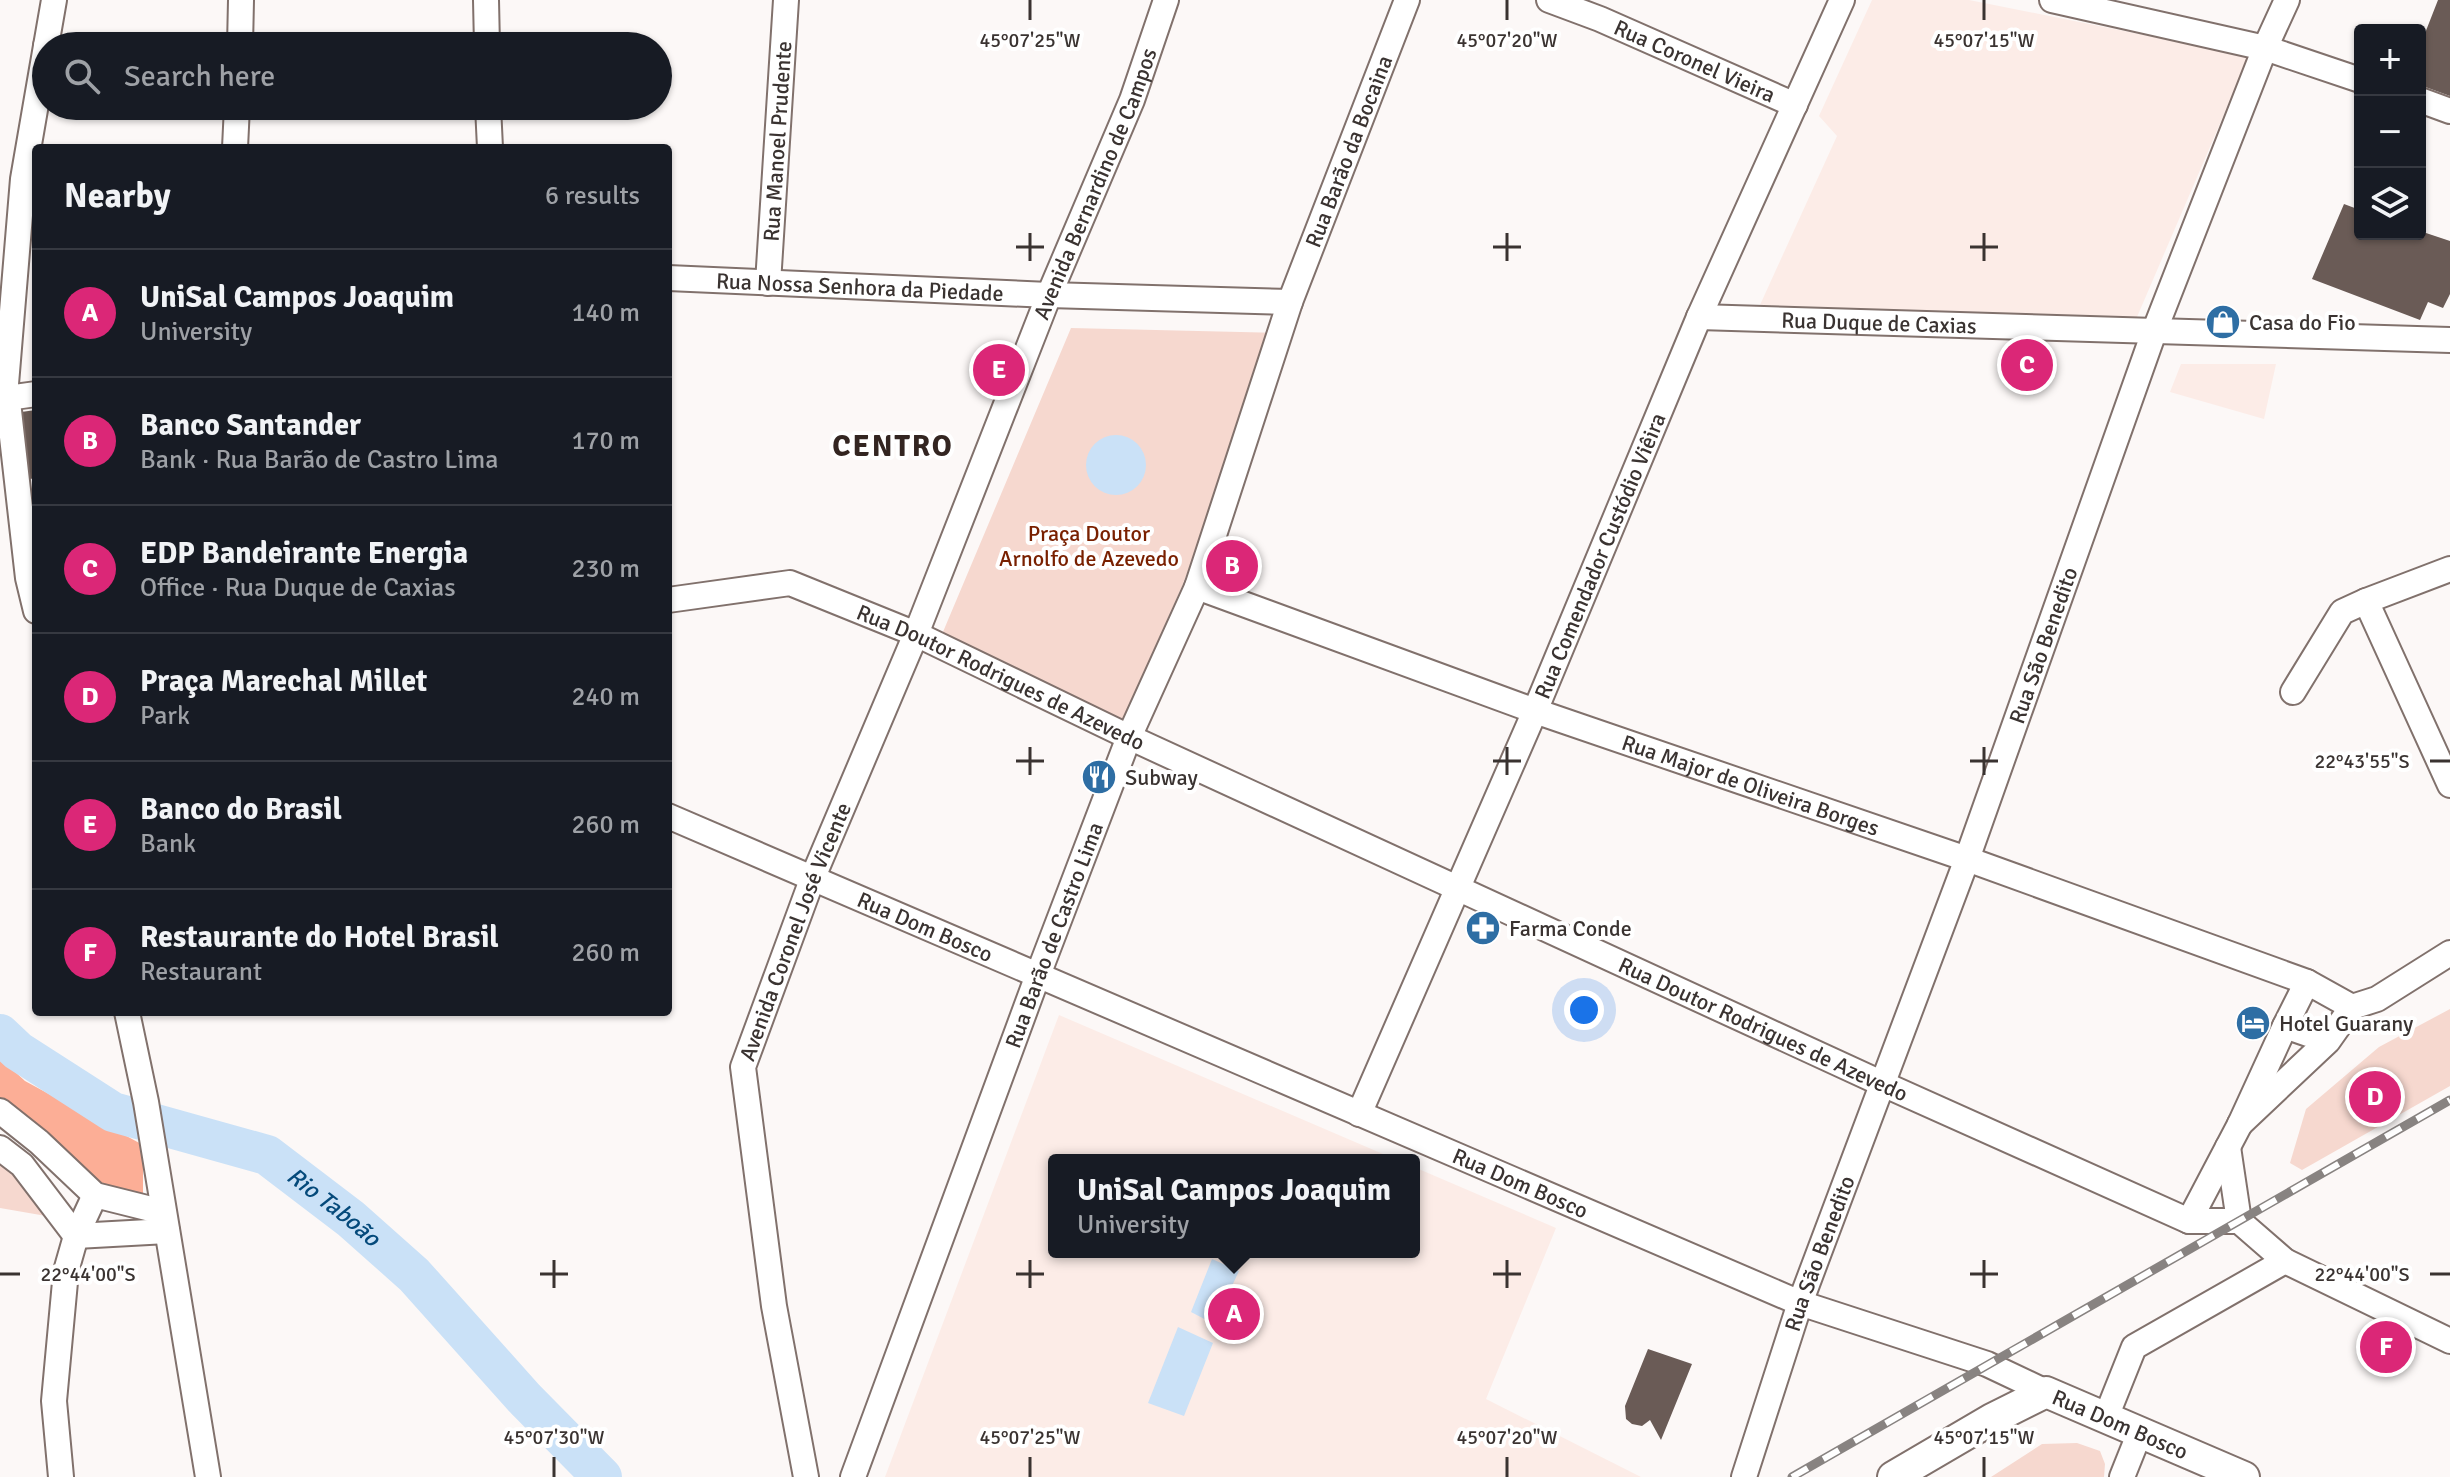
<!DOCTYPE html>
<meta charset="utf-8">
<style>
:root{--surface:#171b24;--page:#20242c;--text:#f1f3f6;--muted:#9ea1a6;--line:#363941;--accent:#db2777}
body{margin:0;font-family:Signika,sans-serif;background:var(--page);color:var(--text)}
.controls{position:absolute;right:24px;top:24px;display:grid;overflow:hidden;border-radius:8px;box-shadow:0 2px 6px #0004}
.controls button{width:72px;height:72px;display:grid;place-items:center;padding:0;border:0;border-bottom:2px solid var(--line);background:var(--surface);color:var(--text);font:40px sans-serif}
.you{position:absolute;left:1584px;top:1010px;width:28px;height:28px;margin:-20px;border:6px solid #fff;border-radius:50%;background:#1a73e8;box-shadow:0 0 0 12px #1a73e833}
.badge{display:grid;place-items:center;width:52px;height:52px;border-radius:50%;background:var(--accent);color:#fff;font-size:26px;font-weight:700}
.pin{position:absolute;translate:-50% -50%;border:4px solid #fff;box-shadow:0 2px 8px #0006}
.popup{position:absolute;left:1048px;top:1154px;width:372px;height:104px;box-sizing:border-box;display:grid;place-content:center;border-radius:8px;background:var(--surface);filter:drop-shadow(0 2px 6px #0005);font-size:26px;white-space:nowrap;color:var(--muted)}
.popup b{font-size:30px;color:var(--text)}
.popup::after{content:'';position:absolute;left:50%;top:100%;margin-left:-16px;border:16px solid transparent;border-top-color:var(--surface)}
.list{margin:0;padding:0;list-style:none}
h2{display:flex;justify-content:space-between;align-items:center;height:104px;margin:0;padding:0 32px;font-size:34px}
h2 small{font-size:26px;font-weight:400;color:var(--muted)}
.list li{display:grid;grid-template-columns:52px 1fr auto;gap:24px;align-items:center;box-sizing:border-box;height:128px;padding:0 32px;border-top:2px solid var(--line)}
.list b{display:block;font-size:30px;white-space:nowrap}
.list p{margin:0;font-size:26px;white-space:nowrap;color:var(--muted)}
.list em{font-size:26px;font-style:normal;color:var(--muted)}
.icon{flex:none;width:44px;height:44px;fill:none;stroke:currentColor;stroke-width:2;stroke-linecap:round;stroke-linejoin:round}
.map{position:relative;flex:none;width:2450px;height:1477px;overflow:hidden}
.search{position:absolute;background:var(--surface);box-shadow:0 2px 6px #0004;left:32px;top:32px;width:640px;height:88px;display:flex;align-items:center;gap:20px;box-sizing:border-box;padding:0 28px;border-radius:44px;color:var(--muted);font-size:30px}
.panel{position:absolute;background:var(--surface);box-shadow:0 2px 6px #0004;left:32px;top:144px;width:640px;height:872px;border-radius:8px}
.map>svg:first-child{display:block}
</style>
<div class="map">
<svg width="2450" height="1477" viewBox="0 0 2450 1477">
<rect width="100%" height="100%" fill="#fcf8f7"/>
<path fill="#fcece7" d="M1872,0H1969L2249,56L2134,324L1760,305L1837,136L1819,116Z
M2181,364H2276L2264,419L2170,392Z
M1059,1015L1397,1160H1054V1252H1414V1167L1556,1228L1486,1399L1641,1477H885Z"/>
<path fill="#f6d8cf" d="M1071,328L1278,333L1183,584L1121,723L940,639Z
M2450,1009V1086L2302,1170L2290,1163L2306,1109L2379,1047Z
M0,1160L58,1205L52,1217L0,1208Z
M2077,1443L2100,1451L2105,1464L2104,1477H1991L2042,1444Z"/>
<path fill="#fcae96" d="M0,1058L25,1081L143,1145V1203L107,1192L0,1099Z"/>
<path fill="#cae1f7" d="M1086 465a30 30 0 1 1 60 0a30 30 0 1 1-60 0Z
M1212,1259L1239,1271L1214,1324L1191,1312Z
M1178,1327L1213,1343L1184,1416L1148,1403Z"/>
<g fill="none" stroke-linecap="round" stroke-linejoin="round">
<path stroke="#cae1f7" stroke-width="40" id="s1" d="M0,1034L18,1051L113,1112L267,1155L351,1219L414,1275L525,1399L602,1477"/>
</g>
<path fill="#6a5b56" d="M2438,0H2450V96L2420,85V46Z
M2344,204L2360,210V234H2420V231L2450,241V294L2443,308L2428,302L2420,320L2312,279Z
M36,410V478L30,479L21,412Z
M1648,1349L1692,1364L1661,1440L1650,1420L1642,1426L1632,1424L1626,1419L1625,1406Z"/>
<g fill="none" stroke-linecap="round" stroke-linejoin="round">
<g stroke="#81716c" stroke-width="28">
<g id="minor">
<path d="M486,0L487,46"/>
<path id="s2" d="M1549,0L1600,19L1795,105"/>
<path d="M2052,0L2265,48L2360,80"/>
<path d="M46,46L54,0"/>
<path d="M240,46L241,0"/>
<path d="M2420,100L2450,111"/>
<path d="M488,106L490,148"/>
<path d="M235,148L237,106"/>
<path id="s3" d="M668,278L1049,295L1290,302"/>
<path id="s4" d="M768,283L786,0"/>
<path id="s5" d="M1699,317L2450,340"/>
<path d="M0,399L36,394"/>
<path id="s6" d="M1197,587L1535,711L1967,859L2307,982"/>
<path id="s7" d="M668,600L790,583L916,634L1129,737L1883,1084L2189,1221H2239L2285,1261L2450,1341"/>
<path d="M2366,601L2450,785"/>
<path d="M36,611L28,578L6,384L23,179L46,46"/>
<path d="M2293,692L2342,612L2366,601L2450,569"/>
<path id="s8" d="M668,816L1800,1303L1987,1364L2046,1392"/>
<path d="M2352,1007L2377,999L2450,953"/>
<path d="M127,1012L146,1102L208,1477"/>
<path d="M0,1111L39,1142L95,1195L163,1212"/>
<path id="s9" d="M1359,1114L1535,711L1699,317L1842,0"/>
<path d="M2240,1124L2328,1041L2352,1007L2307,982L2285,1026L2328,1041"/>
<path d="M2228,1147L2239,1221"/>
<path d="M0,1148L22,1165L76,1236"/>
<path d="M2189,1221L2240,1124L2285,1026"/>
<path d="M76,1236L167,1231"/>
<path d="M2106,1417L2134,1347L2285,1261"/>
<path d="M61,1477L54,1401L66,1271L76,1236L95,1195"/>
<path id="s10" d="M806,1477L774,1306L743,1067L813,877L916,634L1049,295L1132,100L1166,0"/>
<path id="s11" d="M853,1477L1038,975L1129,737L1197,587L1290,302L1407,0"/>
<path id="s12" d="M1744,1477L1800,1303L1967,859L2154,332L2265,48L2287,0"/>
<path d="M2122,1477L2140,1432"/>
</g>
</g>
<g stroke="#81716c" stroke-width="34">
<g id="major">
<path id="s13" d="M1893,1477L1992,1419L2046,1392L2244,1477"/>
</g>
</g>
<use href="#minor" stroke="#fff" stroke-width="24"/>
<use href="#major" stroke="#fff" stroke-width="30"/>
<g stroke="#888381" stroke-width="9">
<path id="rail" d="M1792,1477L2450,1100"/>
</g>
<use href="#rail" stroke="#fff" stroke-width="6" stroke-dasharray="18" stroke-linecap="butt"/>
</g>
<path fill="none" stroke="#3a3331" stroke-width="3" d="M1030,0V20M1507,0V20M1984,0V20M1030,233V261M1507,233V261M1984,233V261M1016,247H1044M1493,247H1521M1970,247H1998M1030,747V775M1507,747V775M1984,747V775M1016,761H1044M1493,761H1521M1970,761H1998M2430,761H2450M554,1260V1288M1030,1260V1288M1507,1260V1288M1984,1260V1288M0,1274H20M540,1274H568M1016,1274H1044M1493,1274H1521M1970,1274H1998M2430,1274H2450M554,1457V1477M1030,1457V1477M1507,1457V1477M1984,1457V1477"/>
<defs>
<g id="shop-disc" transform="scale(1.8)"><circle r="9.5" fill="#2e6ea4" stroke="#fff"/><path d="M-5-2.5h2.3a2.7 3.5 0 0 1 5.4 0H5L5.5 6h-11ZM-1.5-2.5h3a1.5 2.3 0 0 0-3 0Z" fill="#fff"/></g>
<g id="restaurant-disc" transform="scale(1.8)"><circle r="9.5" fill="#2e6ea4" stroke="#fff"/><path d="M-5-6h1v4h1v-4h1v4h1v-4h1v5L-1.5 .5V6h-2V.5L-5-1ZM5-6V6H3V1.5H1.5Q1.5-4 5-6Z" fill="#fff"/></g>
<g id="pharmacy-disc" transform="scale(1.8)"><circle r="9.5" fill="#2e6ea4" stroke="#fff"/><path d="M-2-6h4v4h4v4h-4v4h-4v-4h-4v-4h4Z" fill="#fff"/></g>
<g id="hotel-disc" transform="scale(1.8)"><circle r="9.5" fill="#2e6ea4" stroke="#fff"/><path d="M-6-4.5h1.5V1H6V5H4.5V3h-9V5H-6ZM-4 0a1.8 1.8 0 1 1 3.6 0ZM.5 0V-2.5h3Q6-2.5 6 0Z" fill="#fff"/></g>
</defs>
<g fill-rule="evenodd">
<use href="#shop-disc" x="2223" y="322"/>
<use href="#restaurant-disc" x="1099" y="777"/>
<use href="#pharmacy-disc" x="1483" y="928"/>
<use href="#hotel-disc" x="2253" y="1023"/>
</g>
<g text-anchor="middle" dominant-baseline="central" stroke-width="8" stroke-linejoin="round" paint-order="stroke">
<g font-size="22" fill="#3a3331" stroke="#fff">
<text stroke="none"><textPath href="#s2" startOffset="158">Rua Coronel Vieira</textPath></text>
<text stroke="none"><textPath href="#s4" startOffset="142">Rua Manoel Prudente</textPath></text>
<text stroke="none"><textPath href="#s11" startOffset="1416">Rua Barão da Bocaina</textPath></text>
<text stroke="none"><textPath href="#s10" startOffset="1366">Avenida Bernardino de Campos</textPath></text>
<text stroke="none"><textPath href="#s3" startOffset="192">Rua Nossa Senhora da Piedade</textPath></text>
<text stroke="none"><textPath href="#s5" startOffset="180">Rua Duque de Caxias</textPath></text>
<text stroke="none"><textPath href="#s9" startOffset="608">Rua Comendador Custódio Viêira</textPath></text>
<text stroke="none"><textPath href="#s12" startOffset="884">Rua São Benedito</textPath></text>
<text stroke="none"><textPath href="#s7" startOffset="354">Rua Doutor Rodrigues de Azevedo</textPath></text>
<text stroke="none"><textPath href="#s6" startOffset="588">Rua Major de Oliveira Borges</textPath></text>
<text stroke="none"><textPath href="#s8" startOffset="280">Rua Dom Bosco</textPath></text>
<text stroke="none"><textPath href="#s10" startOffset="560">Avenida Coronel José Vicente</textPath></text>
<text stroke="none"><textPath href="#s11" startOffset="578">Rua Barão de Castro Lima</textPath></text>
<text stroke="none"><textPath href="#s7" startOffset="1194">Rua Doutor Rodrigues de Azevedo</textPath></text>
<text stroke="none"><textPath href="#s8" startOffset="928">Rua Dom Bosco</textPath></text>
<text stroke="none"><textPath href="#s12" startOffset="236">Rua São Benedito</textPath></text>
<text stroke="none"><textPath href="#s13" startOffset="256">Rua Dom Bosco</textPath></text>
</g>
<g font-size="22" fill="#3a3331" stroke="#fff" text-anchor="start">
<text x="2249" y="322">Casa do Fio</text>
<text x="1125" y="777">Subway</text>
<text x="1509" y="928">Farma Conde</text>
<text x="2279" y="1023">Hotel Guarany</text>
</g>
<g font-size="22" fill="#792000" stroke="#fff">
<text x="1089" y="533">Praça Doutor<tspan x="1089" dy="25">Arnolfo de Azevedo</tspan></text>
</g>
<g font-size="24" font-style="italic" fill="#054a7b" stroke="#fff">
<text stroke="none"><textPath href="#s1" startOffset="382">Rio Taboão</textPath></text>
</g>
<g font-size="30" font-weight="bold" letter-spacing="2" fill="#332521" stroke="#fff">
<text x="893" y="446">CENTRO</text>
</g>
</g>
<g font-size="20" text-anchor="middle" fill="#3a3331" stroke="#fff" stroke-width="8" stroke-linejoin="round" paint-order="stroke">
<text x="1030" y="47">45°07'25"W</text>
<text x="1507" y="47">45°07'20"W</text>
<text x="1984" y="47">45°07'15"W</text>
<text x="2362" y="768">22°43'55"S</text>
<text x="88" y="1281">22°44'00"S</text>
<text x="2362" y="1281">22°44'00"S</text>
<text x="554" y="1444">45°07'30"W</text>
<text x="1030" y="1444">45°07'25"W</text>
<text x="1507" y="1444">45°07'20"W</text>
<text x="1984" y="1444">45°07'15"W</text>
</g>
</svg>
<div class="controls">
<button>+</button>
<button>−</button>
<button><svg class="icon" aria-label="layers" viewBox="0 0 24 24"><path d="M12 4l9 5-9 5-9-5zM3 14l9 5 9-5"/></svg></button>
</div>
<div class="you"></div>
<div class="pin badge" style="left:1234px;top:1314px">A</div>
<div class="popup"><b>UniSal Campos Joaquim</b>University</div>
<div class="pin badge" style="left:1232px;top:566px">B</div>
<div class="pin badge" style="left:2027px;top:365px">C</div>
<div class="pin badge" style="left:2375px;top:1097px">D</div>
<div class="pin badge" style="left:999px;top:370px">E</div>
<div class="pin badge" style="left:2386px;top:1347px">F</div>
<div class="search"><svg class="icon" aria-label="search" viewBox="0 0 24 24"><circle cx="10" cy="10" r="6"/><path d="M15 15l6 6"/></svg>Search here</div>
<section class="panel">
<h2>Nearby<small>6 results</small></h2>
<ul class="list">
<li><span class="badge">A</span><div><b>UniSal Campos Joaquim</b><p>University</p></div><em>140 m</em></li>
<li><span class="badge">B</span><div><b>Banco Santander</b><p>Bank · Rua Barão de Castro Lima</p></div><em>170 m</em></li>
<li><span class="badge">C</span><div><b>EDP Bandeirante Energia</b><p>Office · Rua Duque de Caxias</p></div><em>230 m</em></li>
<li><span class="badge">D</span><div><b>Praça Marechal Millet</b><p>Park</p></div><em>240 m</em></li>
<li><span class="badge">E</span><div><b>Banco do Brasil</b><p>Bank</p></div><em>260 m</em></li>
<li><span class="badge">F</span><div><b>Restaurante do Hotel Brasil</b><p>Restaurant</p></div><em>260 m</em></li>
</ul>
</section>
</div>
